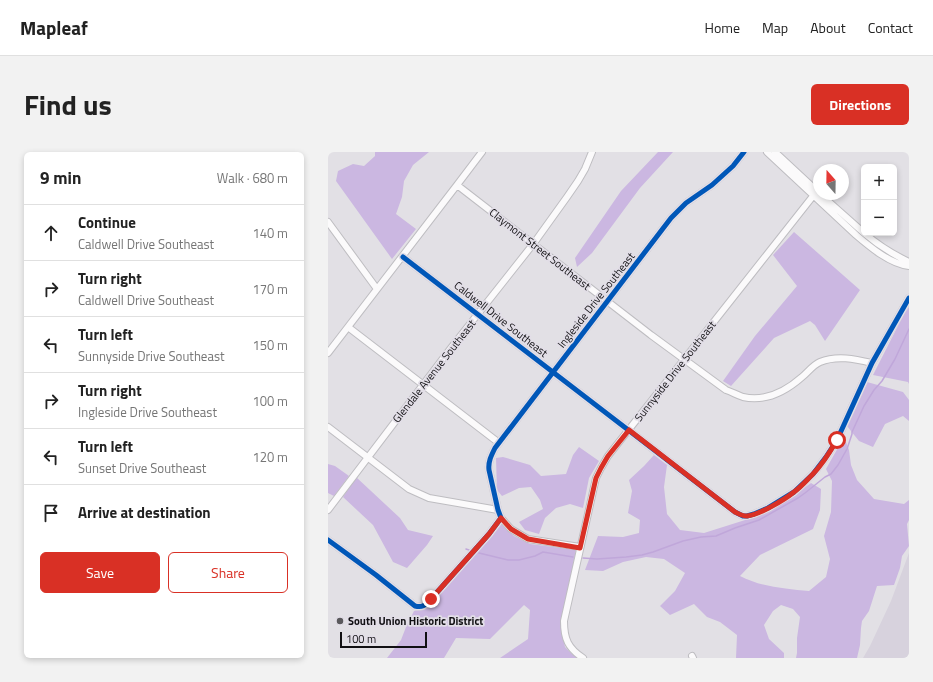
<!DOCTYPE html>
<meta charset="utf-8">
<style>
:root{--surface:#fff;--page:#f2f2f2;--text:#222;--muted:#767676;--line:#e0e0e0;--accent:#d93025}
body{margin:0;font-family:"Titillium Web",sans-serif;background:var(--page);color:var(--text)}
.controls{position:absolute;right:12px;top:12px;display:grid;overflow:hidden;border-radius:6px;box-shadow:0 2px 6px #0003}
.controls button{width:36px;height:36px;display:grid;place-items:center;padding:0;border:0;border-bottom:1px solid var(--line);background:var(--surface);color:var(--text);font:20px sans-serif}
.compass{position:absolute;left:485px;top:12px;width:36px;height:36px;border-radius:50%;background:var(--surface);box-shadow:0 2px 6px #0003;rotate:340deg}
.scale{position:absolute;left:12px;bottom:10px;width:87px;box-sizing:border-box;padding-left:4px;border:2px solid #111013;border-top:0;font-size:11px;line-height:14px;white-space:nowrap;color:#111013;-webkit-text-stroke:3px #e2dee7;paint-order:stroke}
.stop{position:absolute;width:12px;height:12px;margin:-9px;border:3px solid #d93025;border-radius:50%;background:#fff}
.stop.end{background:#d93025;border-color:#fff;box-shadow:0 1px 4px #0008}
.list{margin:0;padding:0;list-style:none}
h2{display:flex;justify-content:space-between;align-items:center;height:52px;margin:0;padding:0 16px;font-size:17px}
h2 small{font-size:13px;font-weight:400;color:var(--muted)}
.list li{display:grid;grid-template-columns:26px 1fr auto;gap:12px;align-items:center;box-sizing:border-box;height:56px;padding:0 16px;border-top:1px solid var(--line)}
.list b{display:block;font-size:15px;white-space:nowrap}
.list p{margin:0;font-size:13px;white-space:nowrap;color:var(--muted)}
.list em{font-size:13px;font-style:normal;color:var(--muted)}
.actions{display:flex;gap:8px;padding:12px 16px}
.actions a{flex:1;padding:9px 0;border:1px solid var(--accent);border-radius:6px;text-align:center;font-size:14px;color:var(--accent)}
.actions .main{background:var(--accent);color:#fff}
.icon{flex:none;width:22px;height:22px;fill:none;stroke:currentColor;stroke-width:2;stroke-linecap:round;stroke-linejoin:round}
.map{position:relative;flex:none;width:581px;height:506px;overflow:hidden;border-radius:6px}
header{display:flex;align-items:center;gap:24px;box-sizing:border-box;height:56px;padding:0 20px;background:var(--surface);border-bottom:1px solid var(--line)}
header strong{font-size:19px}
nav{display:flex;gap:22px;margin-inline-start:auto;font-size:14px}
.intro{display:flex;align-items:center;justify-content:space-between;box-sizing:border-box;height:96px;padding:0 24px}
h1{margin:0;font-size:28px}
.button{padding:10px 18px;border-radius:6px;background:var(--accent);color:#fff;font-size:14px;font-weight:700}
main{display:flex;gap:24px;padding:0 24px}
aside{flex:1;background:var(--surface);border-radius:6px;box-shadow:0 2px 6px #0003}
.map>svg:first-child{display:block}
</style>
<header>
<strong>Mapleaf</strong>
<nav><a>Home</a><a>Map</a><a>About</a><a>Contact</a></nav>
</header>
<div class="intro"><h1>Find us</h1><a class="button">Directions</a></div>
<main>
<aside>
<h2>9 min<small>Walk · 680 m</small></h2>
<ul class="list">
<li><svg class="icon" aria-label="ahead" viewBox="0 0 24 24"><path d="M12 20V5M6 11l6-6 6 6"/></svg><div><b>Continue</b><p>Caldwell Drive Southeast</p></div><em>140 m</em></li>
<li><svg class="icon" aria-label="right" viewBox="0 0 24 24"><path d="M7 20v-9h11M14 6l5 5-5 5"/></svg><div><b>Turn right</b><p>Caldwell Drive Southeast</p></div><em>170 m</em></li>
<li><svg class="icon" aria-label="left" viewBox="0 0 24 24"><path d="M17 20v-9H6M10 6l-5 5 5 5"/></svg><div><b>Turn left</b><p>Sunnyside Drive Southeast</p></div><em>150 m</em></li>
<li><svg class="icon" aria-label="right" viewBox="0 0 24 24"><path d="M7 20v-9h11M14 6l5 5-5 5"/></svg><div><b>Turn right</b><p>Ingleside Drive Southeast</p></div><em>100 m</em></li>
<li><svg class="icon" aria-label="left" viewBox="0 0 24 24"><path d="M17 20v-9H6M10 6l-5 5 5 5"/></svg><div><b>Turn left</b><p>Sunset Drive Southeast</p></div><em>120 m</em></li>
<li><svg class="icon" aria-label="arrive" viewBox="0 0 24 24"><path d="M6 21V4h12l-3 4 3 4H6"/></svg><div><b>Arrive at destination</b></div></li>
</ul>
<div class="actions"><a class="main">Save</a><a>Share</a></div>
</aside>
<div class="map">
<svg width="581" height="506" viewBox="0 0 581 506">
<rect width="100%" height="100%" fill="#e2e0e5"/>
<path fill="#d7d2dd" d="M581,401V506H535L542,494L563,449Z"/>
<path fill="#cbb7e1" d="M47,0H101L85,13L76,29L74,45L68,62L88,77L64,107L8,29L10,19L25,12L36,14L47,4Z
M330,0H345L312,36L264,101L249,115L247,106L293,39Z
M466,80L532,138L497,189L487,173L482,169L446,186L403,234L395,229L427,184L469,134L445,103Z
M581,155V232L580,230L545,223L576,162Z
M539,230L575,240L581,248V269L575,264L557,272L545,295L531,289L519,274Z
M516,285L521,298L523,313L529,328L546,347L576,352L581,348V368L579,372L581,394L574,404L572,416L566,433L549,434L541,459L534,469L533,476L532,493L529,506H468L469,501V486L472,465L465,457L453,453L445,459L436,473L441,487L456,501V506H408L409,483L392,470L379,465L366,452L342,463L332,454L347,439L357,421L336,407L318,405L295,410L275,419L257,418L270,384L295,385L311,381L312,368L300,361L304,339L301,328L316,314L326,303L339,313L336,335L339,362L352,378L376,381L433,363L465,344L483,331L493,337L492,358L485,377L432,403L412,424C433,435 458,437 481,439L498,425L502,407L496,384L503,360L504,329L498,317Z
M251,295L271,309L261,326L255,356L242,352L228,356L217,366L211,382L197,378L191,370L215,357L212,348L203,335L191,336L174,344L169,338L168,306L175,305L202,313L213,324L238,322L245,303Z
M0,312L7,314L21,324L6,344L0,341Z
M28,325L72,366L80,378L105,384L99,393L79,416L65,410L45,373L15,345Z
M173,372L186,384L202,392L248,398L233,473L237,495L244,502L250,506H172L200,487L202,458L196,453L162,487L128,486L116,506H59L73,488L78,475L86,459L99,456Z"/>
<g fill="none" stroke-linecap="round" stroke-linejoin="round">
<path stroke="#c0a7da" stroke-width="1.5" d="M138,397L141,398
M151,401L180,408H191L207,404L215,400L245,405
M255,406L269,407L298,405L314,403L325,400L355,389L373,385L388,384L407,376L431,368L470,346L477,341L497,325L503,322L510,313L519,297L524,282V280L536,254L546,238L554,229L567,207L581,177"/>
<g stroke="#bebdc1" stroke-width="8">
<path id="street" d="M439,0L528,83C542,95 562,112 581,114
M447,0L491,41
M129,33L323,183L398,238C404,240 409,243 415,245C437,250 457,240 474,225C480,220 485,213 492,210C509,203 527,207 544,211
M492,42L536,81
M0,70L49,137
M536,81C550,93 564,102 581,110
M75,105L407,360L415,364H419L426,362L440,356L466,340L485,322L498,305L509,288L544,211L581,146
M20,175L171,291
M0,201L129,33L154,0
M0,275L81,337L101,346L170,358
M0,358L123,196L206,91L239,45L250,29L257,17L264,0
M173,366L183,377L200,387L252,395
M0,388L48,423L87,454C95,456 97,453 103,447L161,382L173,366L170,358L161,318C160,310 163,304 167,296L343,66L358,51L384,33L405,14L416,0
M364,504L365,506
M255,506C240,496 236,487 236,469L268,326L273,316L280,304L489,39"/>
</g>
<use href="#street" stroke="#fbfafb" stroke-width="6"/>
<g stroke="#e2dee7" stroke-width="8">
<path id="cycleway" d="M75,105L407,360L415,364H419L426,362L440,356L466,340L485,322L498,305L509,288L544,211L581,146
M0,388L48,423L87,454C95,456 97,453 103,447L161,382L173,366L170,358L161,318C160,310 163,304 167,296L343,66L358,51L384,33L405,14L416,0"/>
</g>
<use href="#cycleway" stroke="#0057b8" stroke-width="5"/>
</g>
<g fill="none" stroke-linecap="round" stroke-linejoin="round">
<path stroke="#d93025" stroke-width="5" d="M103,447L161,382L173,366L183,377L200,387L252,396L268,326L273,316L280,304L301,278L407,360C411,362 414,364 419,364C431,363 456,348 466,340C473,335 478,329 484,323C494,313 502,300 509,288"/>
</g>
<circle fill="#5a595c" stroke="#e2dee7" stroke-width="1.5" cx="12" cy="469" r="4"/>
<g text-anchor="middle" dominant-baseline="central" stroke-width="3.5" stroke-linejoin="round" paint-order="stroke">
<g font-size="11" fill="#111013" stroke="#e2dee7">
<text transform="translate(212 97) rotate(38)">Claymont Street Southeast</text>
<text transform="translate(268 148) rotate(-52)">Ingleside Drive Southeast</text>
<text transform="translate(173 167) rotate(38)">Caldwell Drive Southeast</text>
<text transform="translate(106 219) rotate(-52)">Glendale Avenue Southeast</text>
<text transform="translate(347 219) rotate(-52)">Sunnyside Drive Southeast</text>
</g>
<g font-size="11" font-weight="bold" fill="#111013" stroke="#e2dee7" text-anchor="start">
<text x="20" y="469">South Union Historic District</text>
</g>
</g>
</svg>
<div class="controls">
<button>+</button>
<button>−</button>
</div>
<svg class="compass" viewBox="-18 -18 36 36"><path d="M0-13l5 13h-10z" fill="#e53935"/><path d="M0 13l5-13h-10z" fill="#767676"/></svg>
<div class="scale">100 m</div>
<div class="stop" style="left:509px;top:288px"></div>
<div class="stop end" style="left:103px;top:447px"></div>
</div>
</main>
